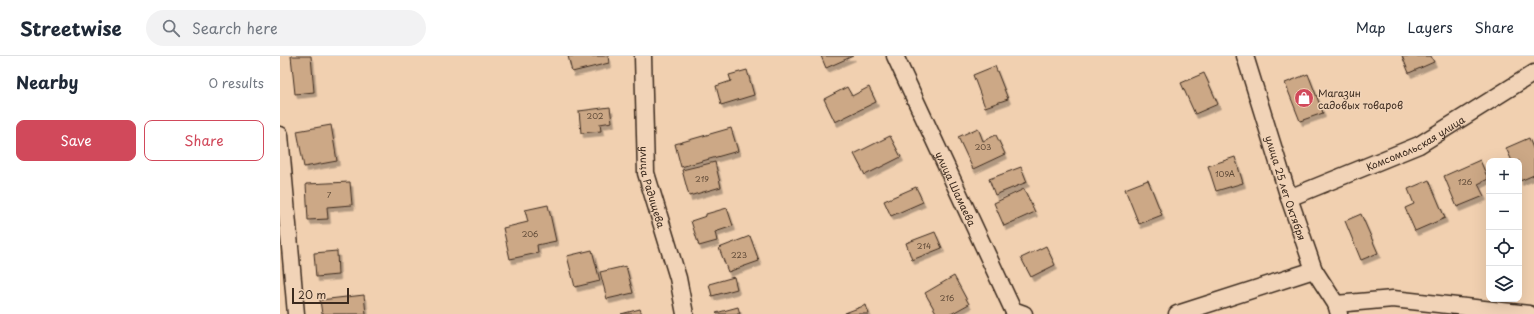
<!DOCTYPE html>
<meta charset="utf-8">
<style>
:root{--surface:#fff;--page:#f2f2f3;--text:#1f2937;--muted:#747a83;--line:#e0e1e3;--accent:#d1495b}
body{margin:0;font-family:"Playpen Sans",sans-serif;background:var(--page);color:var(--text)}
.controls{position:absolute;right:12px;bottom:12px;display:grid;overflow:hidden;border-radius:8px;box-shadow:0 4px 16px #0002}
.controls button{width:36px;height:36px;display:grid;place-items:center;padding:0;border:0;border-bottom:1px solid var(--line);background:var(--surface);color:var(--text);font:20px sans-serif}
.scale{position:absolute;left:12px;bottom:10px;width:57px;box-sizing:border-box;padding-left:4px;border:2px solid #3b2a1e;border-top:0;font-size:11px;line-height:14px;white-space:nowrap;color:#3b2a1e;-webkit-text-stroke:3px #f1d3b7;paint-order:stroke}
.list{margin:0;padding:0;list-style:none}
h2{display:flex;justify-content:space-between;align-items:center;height:52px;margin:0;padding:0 16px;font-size:17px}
h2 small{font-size:13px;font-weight:400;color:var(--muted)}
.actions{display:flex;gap:8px;padding:12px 16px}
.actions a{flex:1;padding:9px 0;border:1px solid var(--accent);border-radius:8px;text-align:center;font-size:14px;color:var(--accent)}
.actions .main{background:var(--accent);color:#fff}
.icon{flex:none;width:22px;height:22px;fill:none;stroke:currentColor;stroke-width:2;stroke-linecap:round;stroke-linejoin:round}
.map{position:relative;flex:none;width:1254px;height:258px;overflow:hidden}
header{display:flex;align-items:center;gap:24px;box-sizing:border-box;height:56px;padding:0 20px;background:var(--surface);border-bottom:1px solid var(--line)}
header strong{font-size:19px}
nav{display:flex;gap:22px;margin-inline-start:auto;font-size:14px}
.search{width:280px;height:36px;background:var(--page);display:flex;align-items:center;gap:10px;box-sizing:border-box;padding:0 14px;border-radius:22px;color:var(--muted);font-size:15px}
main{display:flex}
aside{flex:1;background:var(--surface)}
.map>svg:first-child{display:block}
</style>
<header>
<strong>Streetwise</strong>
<div class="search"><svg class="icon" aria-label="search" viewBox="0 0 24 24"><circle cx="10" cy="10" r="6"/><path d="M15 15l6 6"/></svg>Search here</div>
<nav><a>Map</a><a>Layers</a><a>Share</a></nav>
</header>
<main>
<aside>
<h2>Nearby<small>0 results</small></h2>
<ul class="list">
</ul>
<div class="actions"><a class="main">Save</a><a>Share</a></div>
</aside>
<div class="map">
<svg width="1254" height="258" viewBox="0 0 1254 258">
<defs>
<filter id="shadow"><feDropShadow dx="2.5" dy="4.5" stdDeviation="0" flood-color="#0004"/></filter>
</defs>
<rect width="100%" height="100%" fill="#f1d0b0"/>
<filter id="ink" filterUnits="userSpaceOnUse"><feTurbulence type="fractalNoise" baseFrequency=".025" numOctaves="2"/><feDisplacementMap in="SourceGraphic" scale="8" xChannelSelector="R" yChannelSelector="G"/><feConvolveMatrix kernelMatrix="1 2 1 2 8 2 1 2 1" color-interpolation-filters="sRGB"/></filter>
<g filter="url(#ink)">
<path fill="#cca886" stroke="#3b2a1e" filter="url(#shadow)" d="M11,0H31L34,36L15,38Z
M288,0H328L329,7L292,16Z
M541,0H573L546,12Z
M1122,0H1151L1154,6L1129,17Z
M715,10L728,43L705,51L693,19Z
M467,14L474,39L441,49L436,30L451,25L449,19Z
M924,17L938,48L915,58L901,27Z
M1028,18L1043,57L1020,65L1005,27Z
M567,31L572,40L589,31L596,46L555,66L544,43Z
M330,51L332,66L320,68L321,75L301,77L299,55Z
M51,69L57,105L24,111L17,75Z
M451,72L458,95L401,111L395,88Z
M698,72L703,85L716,79L725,98L693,113L678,81Z
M610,80L621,101L585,119L574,98Z
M1249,82L1254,95V119L1240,125L1239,105H1232L1226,92Z
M955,101L963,127L936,135L928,110Z
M1200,104L1208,123L1198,128L1204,140L1177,151L1164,120Z
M435,106L441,131L409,140L402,114Z
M741,111L747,126L715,139L709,123Z
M868,124L882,159L859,168L845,133Z
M1149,124L1165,162L1135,175L1125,152L1134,148L1128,133Z
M70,126L72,149L47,151L48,163L28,164L26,128Z
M636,131L643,146L611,160L604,145Z
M744,133L755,156L724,170L714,147Z
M268,149L276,185L257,189L258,197L230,203L223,172L248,166L245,154Z
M447,152L453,170L435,176L437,185L419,190L411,165L426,160V158Z
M1081,158L1098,197L1081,204L1065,165Z
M655,176L662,192L632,204L626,187Z
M470,180L479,205L448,216L439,192Z
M766,190L775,209L751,221L741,202Z
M312,194L320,225L295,231L287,200Z
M57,195L58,219L36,221L34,197Z
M346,210L353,237L327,243L320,216Z
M674,220L689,248L671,258H657L645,237Z
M454,221L457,233L432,240L429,228Z
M84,239L86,258H42L40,244Z
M586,249L589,258H565V257Z
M458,251L460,258H437L436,257Z
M360,253L362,258H341Z"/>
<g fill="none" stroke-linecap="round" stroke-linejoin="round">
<g stroke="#3b2a1e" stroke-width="19">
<g id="street">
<path id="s1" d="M363,0L366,117L398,222L405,258"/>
<path id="s2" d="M615,0L733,254L744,258"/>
<path id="s3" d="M965,0L1009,142L1034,214L1056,248L1059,258"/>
<path d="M0,79L16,258"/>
<path id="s4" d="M1009,142L1139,89L1254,17"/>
<path d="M1056,248L1113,243L1249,258"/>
<path d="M897,258L1034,214"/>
</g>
</g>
<use href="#street" stroke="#f1d3b7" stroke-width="16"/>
</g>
</g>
<defs>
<g id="shop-disc" transform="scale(1)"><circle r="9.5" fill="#d1495b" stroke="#f1d3b7"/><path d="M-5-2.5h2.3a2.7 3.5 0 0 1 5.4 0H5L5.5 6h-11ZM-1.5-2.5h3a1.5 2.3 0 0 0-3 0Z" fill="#fff"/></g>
</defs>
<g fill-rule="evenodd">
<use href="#shop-disc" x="1024" y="42"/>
</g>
<g text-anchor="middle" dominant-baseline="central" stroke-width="3" stroke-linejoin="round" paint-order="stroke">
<g font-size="8" fill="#5f4a38">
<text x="315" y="60">202</text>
<text x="703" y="91">203</text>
<text x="945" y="118">109А</text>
<text x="422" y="123">219</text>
<text x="1185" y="126">126</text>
<text x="49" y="139">7</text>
<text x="250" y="178">206</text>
<text x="644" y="190">214</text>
<text x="459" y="199">223</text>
<text x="667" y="242">216</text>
</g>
<g font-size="10" fill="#3b2a1e" stroke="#f1d3b7" text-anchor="start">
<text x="1038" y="36">Магазин<tspan x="1038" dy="12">садовых товаров</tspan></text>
</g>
<g font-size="10" fill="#3b2a1e" stroke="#f1d3b7">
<text stroke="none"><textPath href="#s4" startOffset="138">Комсомольская улица</textPath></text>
<text stroke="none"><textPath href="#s1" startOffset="132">улица Радищева</textPath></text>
<text stroke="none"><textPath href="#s3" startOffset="138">улица 25 лет Октября</textPath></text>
<text stroke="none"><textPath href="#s2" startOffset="146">улица Шамаева</textPath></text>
</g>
</g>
</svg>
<div class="controls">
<button>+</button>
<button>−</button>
<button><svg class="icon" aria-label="locate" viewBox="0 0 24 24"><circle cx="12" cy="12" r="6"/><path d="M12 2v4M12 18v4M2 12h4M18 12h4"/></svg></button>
<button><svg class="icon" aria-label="layers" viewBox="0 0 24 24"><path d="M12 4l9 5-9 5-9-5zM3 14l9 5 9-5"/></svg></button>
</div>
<div class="scale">20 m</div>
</div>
</main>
